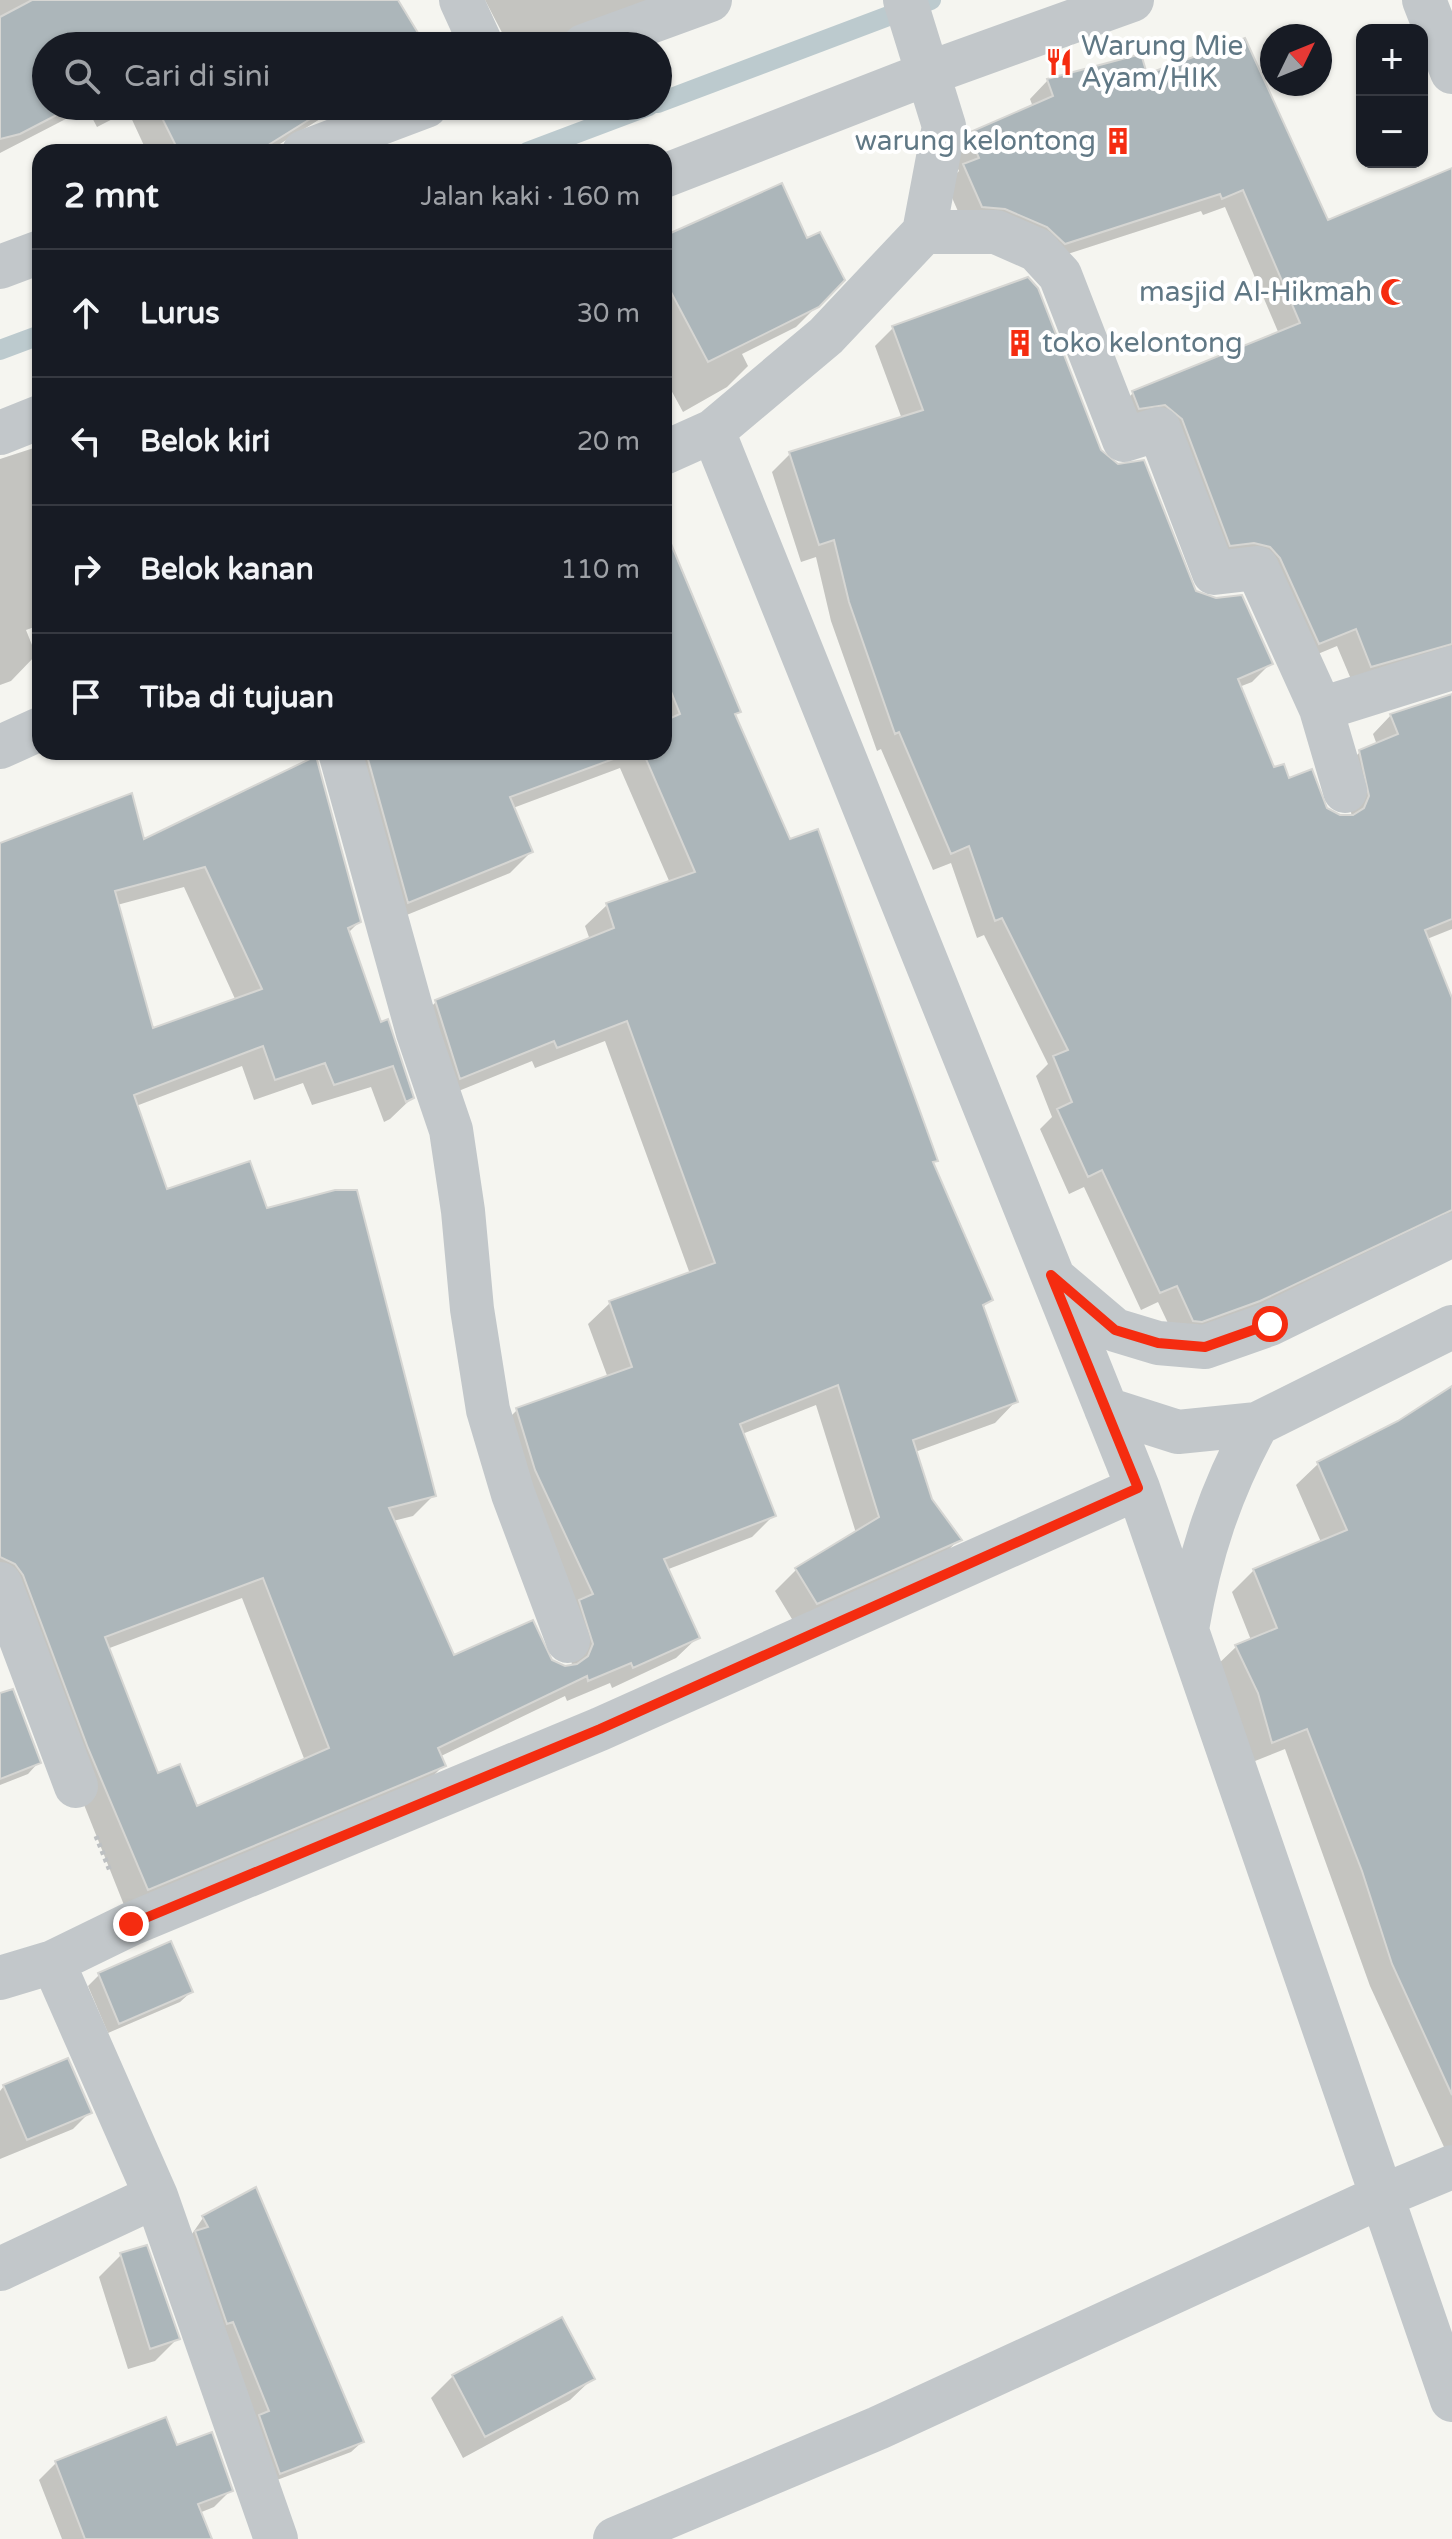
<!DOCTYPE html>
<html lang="id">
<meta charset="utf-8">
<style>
:root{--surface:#171b24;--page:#242831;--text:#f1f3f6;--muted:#9ea1a6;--line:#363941}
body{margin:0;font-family:"Varela Round",sans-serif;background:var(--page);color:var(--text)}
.controls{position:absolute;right:24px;top:24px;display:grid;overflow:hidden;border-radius:16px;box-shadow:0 2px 6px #0004}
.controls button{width:72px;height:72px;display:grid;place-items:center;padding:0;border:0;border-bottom:2px solid var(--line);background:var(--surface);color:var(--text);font:40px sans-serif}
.compass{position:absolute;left:1260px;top:24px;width:72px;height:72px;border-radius:50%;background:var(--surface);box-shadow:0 2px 6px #0004;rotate:47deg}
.stop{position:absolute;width:24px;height:24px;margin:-18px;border:6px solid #f52c10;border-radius:50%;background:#fff}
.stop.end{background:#f52c10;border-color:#fff;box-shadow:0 2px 8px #0008}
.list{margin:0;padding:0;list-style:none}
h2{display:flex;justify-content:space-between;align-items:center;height:104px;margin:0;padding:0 32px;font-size:34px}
h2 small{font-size:26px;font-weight:400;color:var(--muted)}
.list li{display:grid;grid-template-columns:52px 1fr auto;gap:24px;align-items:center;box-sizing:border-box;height:128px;padding:0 32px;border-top:2px solid var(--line)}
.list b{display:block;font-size:30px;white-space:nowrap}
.list em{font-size:26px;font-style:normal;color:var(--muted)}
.icon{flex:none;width:44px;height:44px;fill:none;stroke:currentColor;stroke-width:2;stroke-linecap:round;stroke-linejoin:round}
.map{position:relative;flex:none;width:1452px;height:2539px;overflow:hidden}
.search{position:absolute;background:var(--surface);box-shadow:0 2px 6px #0004;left:32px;top:32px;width:640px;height:88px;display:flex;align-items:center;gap:20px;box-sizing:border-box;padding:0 28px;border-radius:44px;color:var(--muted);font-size:30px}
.panel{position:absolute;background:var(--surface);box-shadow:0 2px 6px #0004;left:32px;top:144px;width:640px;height:616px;border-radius:24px}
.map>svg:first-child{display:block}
</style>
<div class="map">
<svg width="1452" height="2539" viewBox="0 0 1452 2539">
<rect width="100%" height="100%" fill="#f5f5f0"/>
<path fill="#0003" fill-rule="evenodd" d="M0,0H396L46,46V106H341L267,152H147L128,111L97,127L87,108L0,153Z
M485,0H671L549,46H509Z
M1146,76L1327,222L1452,170V669L1353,684L1337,646L1301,661L1261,575L1212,563L1158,429L1115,411L1133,393L1279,334L1225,207L1203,215L1201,211L1046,261L964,225L946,184L959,171L951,153L969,135L1033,107L1030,99L1048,80Z
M664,238L818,305L796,327L742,354L748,366L727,387L683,412L664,377Z
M894,327L1099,451L1195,592L1271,663L1252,682L1239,687L1273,770L1326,810L1339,817H1352L1342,770L1360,752L1377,745L1373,734L1391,715L1452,696V929L1427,939L1452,1004V1234L1240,1319L1175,1338L1158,1302L1141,1310L1084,1187L1069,1194L1040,1129L1052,1117L1036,1076L1048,1064L984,935L977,938L951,863L933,870L881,749L877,751L831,621L816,557L801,562L772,472L790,454L902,419L875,346Z
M40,446V625L26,630L36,655L11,681L0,685V459Z
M664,573L721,681L744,740L936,1160L932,1164L991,1299L982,1308L1016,1401L995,1423L915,1452L930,1500L959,1539L938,1561L795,1624L775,1591L796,1570L856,1533L816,1405L742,1434L773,1516L752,1537L666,1570L698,1637L676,1658L612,1688L610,1683L567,1701L565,1696L439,1757L443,1766L422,1787L126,1910L0,1594V845L143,842L359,922L348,933L380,1025L412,1098L390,1119L384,1122L371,1087L312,1105L303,1083L254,1100L242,1066L136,1106L166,1192L266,1211L434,1495L413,1516L393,1521L452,1658L551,1662L572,1667L571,1655L495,1432L517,1410L608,1378L588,1324L610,1303L690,1274L605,1041L535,1068L532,1061L439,1099L414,1023L436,1002L590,940L585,926L607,905L670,883L620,768L513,808L531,852L510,873L387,923L331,752H664ZM184,887L236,1001L152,1030L117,905ZM242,1598L305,1761L196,1808L157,1776L107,1649Z
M1452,1389V2159L1450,2160L1370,1986L1285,1749L1250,1763L1214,1668L1236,1647L1251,1640L1232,1592L1254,1570L1321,1542L1296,1485L1318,1464L1399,1422Z
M0,1696L38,1763L28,1774L0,1785Z
M99,1975L191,1992L180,2002L108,2033L88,1986Z
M4,2086L90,2112L73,2129L0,2159V2091Z
M203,2218L362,2442L351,2452L269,2483L185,2244Z
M121,2255L177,2339L155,2361L128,2369L99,2277Z
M453,2376L592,2379L570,2400L463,2458L431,2398Z
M176,2448L230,2491L214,2507L199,2513L209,2539H62L39,2480L56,2463Z"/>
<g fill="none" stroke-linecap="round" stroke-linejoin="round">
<path stroke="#bccace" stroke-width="20" d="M658,103L931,0
M527,152L649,106
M0,350L40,335"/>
</g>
<path fill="#acb6ba" stroke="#d6d6d3" stroke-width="2" fill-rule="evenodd" d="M32,0H398L426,46H46V106H74L20,134L0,139V17Z
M1245,38L1328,220L1452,168V644L1371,667L1356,629L1319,644L1280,558L1270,547L1254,543L1230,546L1182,419L1165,405L1139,409L1132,391L1300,323L1243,190L1222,199L1220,194L1065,244L1047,227L1005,209L982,207L963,164L979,158L968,133L1053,96L1047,79L1141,54L1147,74Z
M156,106H331L257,152H179Z
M782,183L807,238L820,232L845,280L819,307L708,362L664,279V236Z
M1028,277L1038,288L1101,450L1118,464L1144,460L1196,591L1216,598L1242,595L1273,664L1238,679L1274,767L1284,764L1289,778L1312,769L1327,808L1340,815H1353L1364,808L1369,796L1359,750L1398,734L1390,714L1452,694V919L1425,930L1452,998V1210L1260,1301L1202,1322L1193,1321L1177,1286L1160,1293L1102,1170L1088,1177L1057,1109L1072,1102L1053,1056L1068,1050L1002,918L995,921L969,846L951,854L899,732L895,734L849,602L834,540L819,545L789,452L923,410L892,326Z
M664,527L741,712L735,714L790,839L818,829L938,1161L933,1162L993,1300L983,1305L1018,1402L913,1440L932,1499L962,1540L817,1604L795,1568L879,1517L838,1385L740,1424L776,1516L664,1559L700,1638L633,1668L631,1663L588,1681L587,1676L438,1748L446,1766L148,1890L88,1748L23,1575L15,1564L0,1557V843L132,793L144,839L316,756L361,922L348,928L381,1022L388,1019L414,1098L406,1102L393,1066L334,1085L325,1063L275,1080L263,1046L134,1095L167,1189L250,1161L267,1208L335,1190H357L436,1496L389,1508L454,1655L533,1620L552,1660L565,1666L577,1664L588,1656L593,1644L579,1600L593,1594L535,1470L516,1408L632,1367L609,1301L715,1263L627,1021L557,1048L554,1041L460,1079L435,1000L614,928L606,903L695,872L643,752H664V721L680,714L664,674ZM205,867L262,989L153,1028L115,891ZM263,1578L329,1748L197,1806L180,1764L158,1773L105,1637Z
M366,752H615L616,758L510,797L533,852L408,903Z
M1452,1386V2095L1392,1964L1362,1871L1307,1729L1272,1743L1258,1693L1235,1645L1277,1628L1253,1569L1347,1530L1317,1462L1398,1421Z
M13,1689L41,1763L0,1779V1693Z
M171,1941L193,1992L119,2024L98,1973Z
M68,2058L92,2113L27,2140L3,2085Z
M256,2187L364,2442L280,2474L259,2415L269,2411L233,2322L227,2324L195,2231L208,2227L202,2216Z
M147,2245L180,2339L150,2349L120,2253Z
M562,2317L595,2379L485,2437L452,2375Z
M166,2417L177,2445L212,2432L233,2491L198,2504L212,2539H85L55,2461Z"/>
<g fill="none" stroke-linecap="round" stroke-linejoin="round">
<path stroke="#bdc0c2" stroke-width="5" stroke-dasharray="4 4" stroke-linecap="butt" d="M96,1836L110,1871"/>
<path stroke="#c2c7ca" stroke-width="44" d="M461,0L482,46
M1424,0L1452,72
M584,46L710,0
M304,152L426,106
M664,176L929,73L1132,0
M924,232H996L1037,250L1060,275L1124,440L1159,429L1214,573L1257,568L1321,709L1345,791
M0,267L40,252
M713,431L1138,1488L1452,2400
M0,433L40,417
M664,453L713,431L826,336L924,232L944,126L905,0
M1321,709L1452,668
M0,747L40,729
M340,752L418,1033L451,1130L463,1211L472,1309L488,1410L513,1494L568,1641
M1056,1280L1115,1330L1158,1343L1205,1347L1270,1324L1452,1235
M1106,1409L1178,1432L1257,1424L1452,1327
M0,1584L76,1786
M1187,1629C1200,1553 1220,1492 1257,1424
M53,1962L156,2196L276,2539
M0,1978L53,1962L131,1924L600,1729L1138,1488
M0,2269L156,2196
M615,2539L878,2428L1380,2197L1452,2167"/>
</g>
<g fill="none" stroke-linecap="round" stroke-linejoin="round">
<path stroke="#f52c10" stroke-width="10" d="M131,1924L600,1729L1138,1488L1051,1275L1115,1330L1158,1343L1205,1347L1270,1324"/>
</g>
<defs>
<g id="restaurant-bare" transform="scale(2.16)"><path d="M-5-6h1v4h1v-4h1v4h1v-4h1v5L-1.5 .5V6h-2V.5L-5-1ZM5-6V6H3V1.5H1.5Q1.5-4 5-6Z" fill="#f52c10" stroke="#fff" stroke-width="2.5" paint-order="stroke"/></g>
<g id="building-bare" transform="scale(2.16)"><path d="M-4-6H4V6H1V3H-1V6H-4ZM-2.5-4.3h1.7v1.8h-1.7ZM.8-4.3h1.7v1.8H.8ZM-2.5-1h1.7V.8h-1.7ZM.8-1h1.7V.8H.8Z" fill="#f52c10" stroke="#fff" stroke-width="2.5" paint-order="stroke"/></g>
<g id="mosque-bare" transform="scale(2.16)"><path d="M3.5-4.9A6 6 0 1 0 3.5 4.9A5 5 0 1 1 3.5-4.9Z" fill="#f52c10" stroke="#fff" stroke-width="2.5" paint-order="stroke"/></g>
</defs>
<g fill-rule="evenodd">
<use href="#restaurant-bare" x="1059" y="62"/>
<use href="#building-bare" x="1118" y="141"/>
<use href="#mosque-bare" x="1394" y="292"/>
<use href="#building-bare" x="1020" y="343"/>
</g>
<g text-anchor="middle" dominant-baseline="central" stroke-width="8" stroke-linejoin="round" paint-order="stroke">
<g font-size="28" fill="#607885" stroke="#fff" text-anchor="start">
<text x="1081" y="46">Warung Mie<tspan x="1081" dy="32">Ayam/HIK</tspan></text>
<text x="1096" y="141" text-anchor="end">warung kelontong</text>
<text x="1372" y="292" text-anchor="end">masjid Al-Hikmah</text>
<text x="1042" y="343">toko kelontong</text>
</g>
</g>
</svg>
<div class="controls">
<button>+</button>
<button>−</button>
</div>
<svg class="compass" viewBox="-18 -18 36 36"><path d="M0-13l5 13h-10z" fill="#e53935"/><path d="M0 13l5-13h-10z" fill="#9ea1a6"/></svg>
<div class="stop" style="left:1270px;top:1324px"></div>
<div class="stop end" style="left:131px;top:1924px"></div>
<div class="search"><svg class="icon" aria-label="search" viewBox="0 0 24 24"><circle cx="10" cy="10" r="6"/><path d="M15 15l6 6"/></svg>Cari di sini</div>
<section class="panel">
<h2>2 mnt<small>Jalan kaki · 160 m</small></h2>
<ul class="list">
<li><svg class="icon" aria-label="ahead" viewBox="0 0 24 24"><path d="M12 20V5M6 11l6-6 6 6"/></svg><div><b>Lurus</b></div><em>30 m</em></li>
<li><svg class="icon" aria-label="left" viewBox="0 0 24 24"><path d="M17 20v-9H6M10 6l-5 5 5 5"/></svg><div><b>Belok kiri</b></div><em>20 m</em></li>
<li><svg class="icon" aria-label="right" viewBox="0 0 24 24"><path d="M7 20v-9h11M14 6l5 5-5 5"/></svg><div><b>Belok kanan</b></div><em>110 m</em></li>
<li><svg class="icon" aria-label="arrive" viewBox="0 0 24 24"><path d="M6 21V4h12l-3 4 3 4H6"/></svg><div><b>Tiba di tujuan</b></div></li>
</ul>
</section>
</div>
